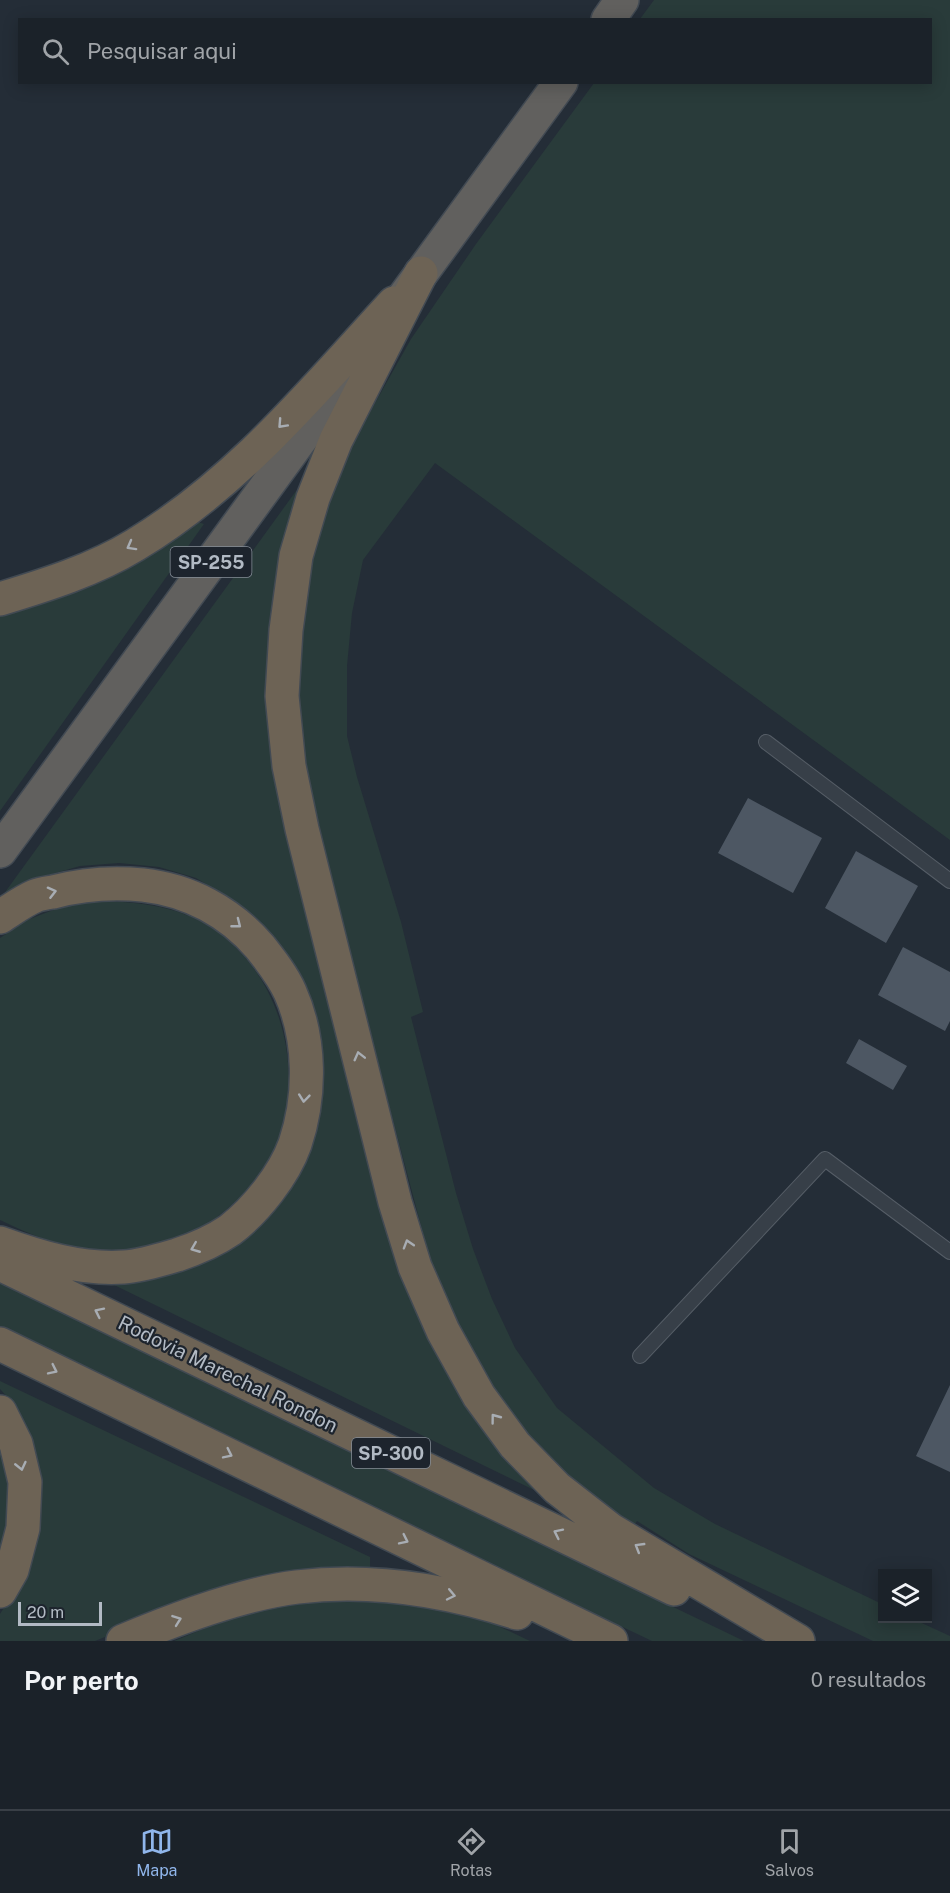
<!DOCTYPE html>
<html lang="pt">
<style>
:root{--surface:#1b2229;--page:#242a31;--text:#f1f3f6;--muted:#a0a4a8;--line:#393f46;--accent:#90b6eb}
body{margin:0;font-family:"Public Sans",sans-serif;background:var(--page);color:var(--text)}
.controls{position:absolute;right:18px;bottom:18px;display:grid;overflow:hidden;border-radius:0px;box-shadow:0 3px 15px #0003}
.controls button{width:54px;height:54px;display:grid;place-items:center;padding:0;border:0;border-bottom:2px solid var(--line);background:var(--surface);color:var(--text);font:30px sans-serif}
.scale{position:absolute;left:18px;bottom:15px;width:84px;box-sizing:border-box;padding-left:6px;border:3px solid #b2bac4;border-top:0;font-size:16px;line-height:21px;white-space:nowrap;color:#b2bac4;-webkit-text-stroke:4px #1d242d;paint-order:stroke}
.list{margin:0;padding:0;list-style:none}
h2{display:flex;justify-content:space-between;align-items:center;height:78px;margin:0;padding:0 24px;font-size:26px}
h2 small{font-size:20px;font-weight:400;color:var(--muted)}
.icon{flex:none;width:33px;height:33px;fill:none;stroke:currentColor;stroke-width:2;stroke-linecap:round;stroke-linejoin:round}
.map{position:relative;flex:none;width:950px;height:1641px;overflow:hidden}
.search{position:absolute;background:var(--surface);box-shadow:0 3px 15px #0003;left:18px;right:18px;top:18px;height:66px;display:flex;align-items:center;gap:15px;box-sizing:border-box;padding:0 21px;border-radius:0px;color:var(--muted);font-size:22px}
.sheet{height:168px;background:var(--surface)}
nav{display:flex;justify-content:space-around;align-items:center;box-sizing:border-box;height:84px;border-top:2px solid var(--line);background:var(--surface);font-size:16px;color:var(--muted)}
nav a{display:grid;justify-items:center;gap:3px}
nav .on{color:var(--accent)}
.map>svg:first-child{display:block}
</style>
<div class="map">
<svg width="950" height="1641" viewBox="0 0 950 1641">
<rect width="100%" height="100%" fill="#242d37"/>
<path fill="#293b3a" d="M654,0H950V840L435,463L363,560L352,613L347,666V736L357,777L401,922L423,1012L411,1017L456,1193L473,1249L492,1299L515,1348L557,1408L654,1488L715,1524L882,1604V1618L913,1619L950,1636V1641H873L689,1554L637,1521L632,1528L566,1475L535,1445L510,1415L470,1353L432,1267L369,1030L306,777L298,726L297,626L318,528L352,444L411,339L476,244L594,83L930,82V20L640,19Z
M296,491L299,496L279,566L270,614L268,656L400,1263C417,1313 436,1361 466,1405C485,1432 510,1457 531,1482L534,1490L108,1282C142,1281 168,1275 199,1263L317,1123L259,924L234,901L196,878L159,867L119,863L80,866L45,876L3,895Z
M195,521L204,524L0,811V613Z
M89,901C130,901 176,904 212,928C282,975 306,1070 276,1147C266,1171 245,1194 226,1210C201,1231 173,1246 140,1250C110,1253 74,1251 46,1240C30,1234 15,1227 0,1220V938L27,920L61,907Z
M0,1283L744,1641H652L391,1517L0,1326Z
M0,1381L370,1557V1568L314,1569L216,1592L95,1641H0V1614L22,1579L37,1463L27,1429L12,1402L0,1389Z
M0,1437L8,1469L10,1511L0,1559Z
M358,1599L447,1609L488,1621L530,1641H174C201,1630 228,1618 257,1611C290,1603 324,1600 358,1599Z"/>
<path fill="#4d5763" d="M748,798L822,838L793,893L718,853Z
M856,851L918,886L886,943L825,908Z
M903,947L950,972V1021L945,1031L878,995Z
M859,1039L907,1066L893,1090L846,1063Z
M950,1385V1472L916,1456Z"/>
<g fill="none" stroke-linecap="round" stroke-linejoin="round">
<g stroke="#555d66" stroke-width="16">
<path id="service" d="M766,742L950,881
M640,1356L825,1159L950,1252"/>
</g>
<g stroke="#424a53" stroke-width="36">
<path id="trunk" d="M608,20L622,0
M404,297L561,82
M0,851L360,358"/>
</g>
<g stroke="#424a53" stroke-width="36">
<path id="motorway" d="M421,273L336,440L313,498L296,556L286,630L282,696L289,766L302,829L395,1202L415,1267L443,1331L479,1396L515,1445L557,1488L611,1530L798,1641
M0,599C46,585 94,570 135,545C238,483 313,391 394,303
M0,917C11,910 23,901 35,896C40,894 47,893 53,892C83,884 112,882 143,885C189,890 230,912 260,947C271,961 283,976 290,992C311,1039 311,1096 295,1144C284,1175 256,1210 230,1230C214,1241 195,1249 177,1255C160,1260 141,1266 124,1267C81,1270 39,1257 0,1243
M0,1264L674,1589
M0,1344L611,1641
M0,1412L16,1444L25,1482L23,1528L12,1570L0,1591
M123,1641C175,1619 240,1594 297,1587C371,1578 446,1590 517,1613"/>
</g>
<use href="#service" stroke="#373f48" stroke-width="14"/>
<use href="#trunk" stroke="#61605e" stroke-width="33"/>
<use href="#motorway" stroke="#6d6355" stroke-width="33"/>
</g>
<defs><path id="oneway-chevron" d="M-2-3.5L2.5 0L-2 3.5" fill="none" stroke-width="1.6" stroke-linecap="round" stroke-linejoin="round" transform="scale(1.5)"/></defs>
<g stroke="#a8adb3">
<use href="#oneway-chevron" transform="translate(282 424) rotate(133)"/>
<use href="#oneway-chevron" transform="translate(131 546) rotate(151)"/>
<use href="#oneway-chevron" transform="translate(52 892) rotate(-14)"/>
<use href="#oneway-chevron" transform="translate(237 924) rotate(38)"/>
<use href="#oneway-chevron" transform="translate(359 1056) rotate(-104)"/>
<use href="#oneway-chevron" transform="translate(304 1098) rotate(96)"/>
<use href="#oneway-chevron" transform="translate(408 1244) rotate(-107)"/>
<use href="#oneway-chevron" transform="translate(195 1248) rotate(158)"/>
<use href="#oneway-chevron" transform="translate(99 1312) rotate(-154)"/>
<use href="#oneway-chevron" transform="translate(53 1370) rotate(26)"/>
<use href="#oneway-chevron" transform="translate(495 1418) rotate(-127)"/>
<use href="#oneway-chevron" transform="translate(228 1454) rotate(26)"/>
<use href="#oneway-chevron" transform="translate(21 1466) rotate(77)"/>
<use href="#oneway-chevron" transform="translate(558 1533) rotate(-154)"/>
<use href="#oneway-chevron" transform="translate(404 1540) rotate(26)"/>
<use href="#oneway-chevron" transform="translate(639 1547) rotate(-149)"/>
<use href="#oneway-chevron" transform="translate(451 1595) rotate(12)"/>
<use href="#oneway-chevron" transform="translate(177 1620) rotate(-20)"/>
</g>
<g text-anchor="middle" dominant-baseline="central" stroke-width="4.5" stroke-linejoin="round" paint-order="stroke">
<g fill="#1d242d" stroke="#858d97" stroke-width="1.5">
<rect x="170.5" y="547" width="81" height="30" rx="4.5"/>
<rect x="352" y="1438" width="78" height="30" rx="4.5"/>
</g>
<g font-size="18" font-weight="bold" fill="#b2bac4">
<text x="211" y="562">SP-255</text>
<text x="391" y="1453">SP-300</text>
</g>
<g font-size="20" fill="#b2bac4" stroke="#1d242d">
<text transform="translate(228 1374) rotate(26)">Rodovia Marechal Rondon</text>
</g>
</g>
</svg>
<div class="controls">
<button><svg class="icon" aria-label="layers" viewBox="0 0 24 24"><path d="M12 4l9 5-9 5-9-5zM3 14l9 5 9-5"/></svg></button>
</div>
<div class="scale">20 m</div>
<div class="search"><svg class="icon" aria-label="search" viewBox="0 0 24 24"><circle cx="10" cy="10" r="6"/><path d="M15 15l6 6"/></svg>Pesquisar aqui</div>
</div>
<section class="sheet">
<h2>Por perto<small>0 resultados</small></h2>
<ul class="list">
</ul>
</section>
<nav>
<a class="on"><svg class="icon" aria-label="map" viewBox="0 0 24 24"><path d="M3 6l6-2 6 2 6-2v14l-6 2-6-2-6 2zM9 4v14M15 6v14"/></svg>Mapa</a>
<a><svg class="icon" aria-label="directions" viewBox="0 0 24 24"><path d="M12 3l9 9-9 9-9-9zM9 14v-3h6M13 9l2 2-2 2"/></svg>Rotas</a>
<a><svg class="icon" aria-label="saved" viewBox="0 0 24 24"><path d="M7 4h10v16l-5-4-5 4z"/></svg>Salvos</a>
</nav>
